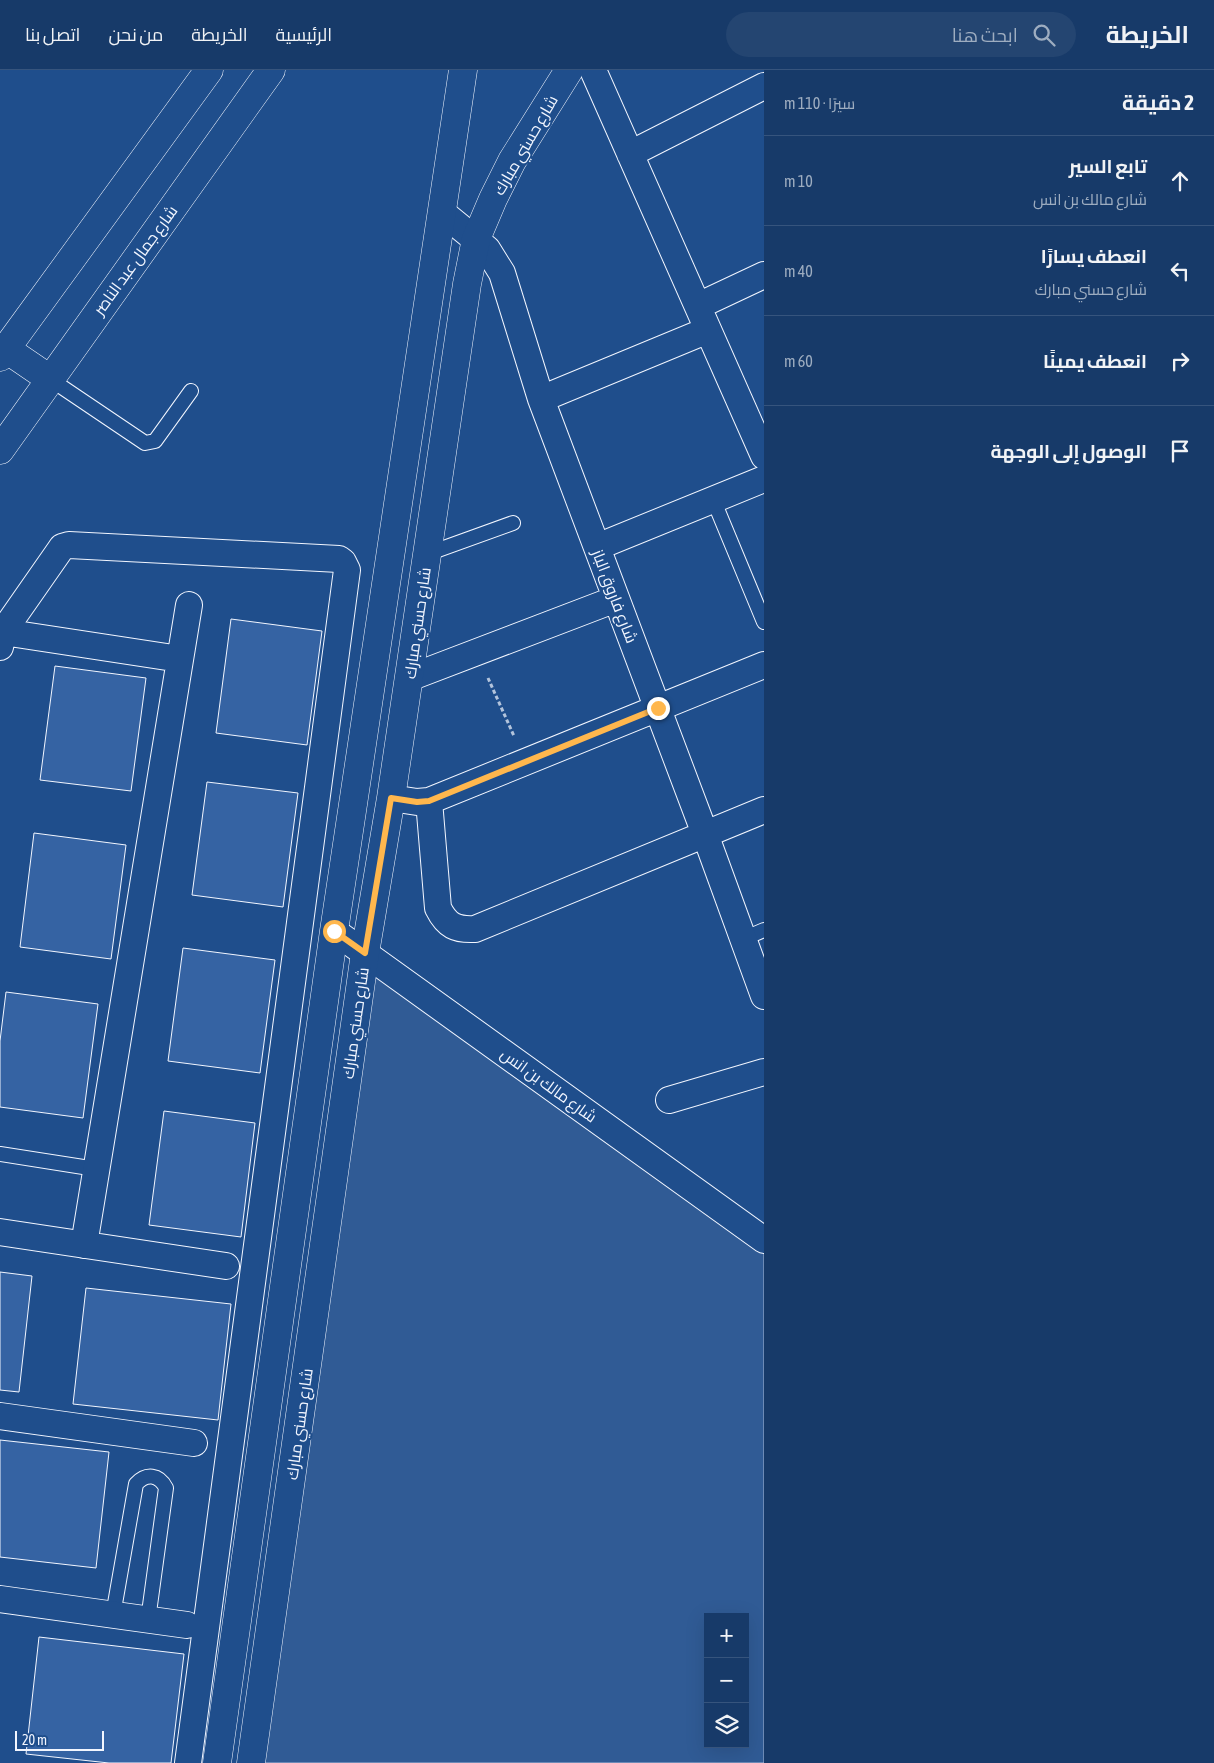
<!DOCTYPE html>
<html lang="ar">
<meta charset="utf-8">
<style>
:root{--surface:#173a69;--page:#244571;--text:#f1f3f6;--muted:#9eadc0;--line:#36547d}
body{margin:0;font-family:"Asap Condensed",Cairo,sans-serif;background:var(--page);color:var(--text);direction:rtl}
.controls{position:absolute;right:15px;bottom:15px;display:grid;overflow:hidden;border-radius:0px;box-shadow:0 5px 20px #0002}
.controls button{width:45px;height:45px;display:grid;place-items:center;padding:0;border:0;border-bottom:1px solid var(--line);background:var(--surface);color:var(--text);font:25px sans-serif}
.scale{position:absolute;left:15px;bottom:12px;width:89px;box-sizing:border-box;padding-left:5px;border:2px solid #f2f6ff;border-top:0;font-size:14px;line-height:18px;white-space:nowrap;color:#f2f6ff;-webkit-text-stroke:4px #1f4e8c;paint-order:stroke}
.stop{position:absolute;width:15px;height:15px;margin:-11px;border:4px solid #ffb74d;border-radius:50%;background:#fff}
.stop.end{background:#ffb74d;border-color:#fff;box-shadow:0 1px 5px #0008}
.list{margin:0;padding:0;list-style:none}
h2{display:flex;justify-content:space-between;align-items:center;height:65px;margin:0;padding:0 20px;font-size:21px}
h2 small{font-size:16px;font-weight:400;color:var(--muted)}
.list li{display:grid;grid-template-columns:32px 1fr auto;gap:15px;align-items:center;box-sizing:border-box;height:90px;padding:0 20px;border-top:1px solid var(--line)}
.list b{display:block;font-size:19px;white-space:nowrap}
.list p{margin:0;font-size:16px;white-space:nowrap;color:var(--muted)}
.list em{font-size:16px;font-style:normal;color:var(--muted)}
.icon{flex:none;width:28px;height:28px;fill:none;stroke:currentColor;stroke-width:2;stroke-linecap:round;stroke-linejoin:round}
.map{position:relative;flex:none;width:764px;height:1693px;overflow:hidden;direction:ltr}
header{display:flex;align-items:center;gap:30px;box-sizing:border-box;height:70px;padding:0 25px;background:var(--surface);border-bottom:1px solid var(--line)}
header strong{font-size:24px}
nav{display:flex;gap:28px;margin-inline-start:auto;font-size:18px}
.search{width:350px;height:45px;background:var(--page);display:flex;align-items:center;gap:12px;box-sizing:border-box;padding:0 18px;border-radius:28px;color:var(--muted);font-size:19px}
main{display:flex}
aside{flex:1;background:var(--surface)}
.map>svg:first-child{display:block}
</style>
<header>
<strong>الخريطة</strong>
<div class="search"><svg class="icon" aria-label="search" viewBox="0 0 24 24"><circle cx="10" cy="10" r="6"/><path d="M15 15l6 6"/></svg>ابحث هنا</div>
<nav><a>الرئيسية</a><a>الخريطة</a><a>من نحن</a><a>اتصل بنا</a></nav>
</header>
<main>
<aside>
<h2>2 دقيقة<small>سيرًا · 110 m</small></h2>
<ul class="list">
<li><svg class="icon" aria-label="ahead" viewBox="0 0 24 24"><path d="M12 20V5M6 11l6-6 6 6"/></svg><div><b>تابع السير</b><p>شارع مالك بن انس</p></div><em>10 m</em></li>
<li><svg class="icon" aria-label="left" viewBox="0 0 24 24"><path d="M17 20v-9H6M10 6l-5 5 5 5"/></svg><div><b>انعطف يسارًا</b><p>شارع حسني مبارك</p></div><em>40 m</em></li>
<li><svg class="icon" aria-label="right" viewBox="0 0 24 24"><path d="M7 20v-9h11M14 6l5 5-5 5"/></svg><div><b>انعطف يمينًا</b></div><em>60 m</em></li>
<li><svg class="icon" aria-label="arrive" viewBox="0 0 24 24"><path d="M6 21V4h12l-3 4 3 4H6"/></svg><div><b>الوصول إلى الوجهة</b></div></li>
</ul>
</aside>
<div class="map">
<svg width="764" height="1693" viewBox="0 0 764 1693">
<rect width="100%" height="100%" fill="#1f4e8c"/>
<path fill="#305b95" stroke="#a8bbd7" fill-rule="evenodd" d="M365,883L764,1174V1693H255ZM708,1547H745V1674H708Z"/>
<path fill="#3563a3" stroke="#f2f6ff" d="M231,549L322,561L307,675L216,663Z
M55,596L146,608L131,721L40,710Z
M207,712L298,723L283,837L192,825Z
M34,763L126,775L111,889L20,877Z
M183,878L275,890L260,1003L168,991Z
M6,922L98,934L83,1048L0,1037V971Z
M164,1041L255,1053L241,1167L149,1155Z
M0,1202L32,1206L19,1322L0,1320Z
M86,1218L231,1234L218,1350L73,1334Z
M0,1370L109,1382L96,1498L0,1487Z
M39,1567L184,1584L171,1693H109L26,1684Z"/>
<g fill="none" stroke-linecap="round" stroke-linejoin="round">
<g stroke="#f2f6ff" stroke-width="16">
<path id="lane" d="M50,309L145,373L155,371L191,321
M713,429L764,552
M427,484L513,453
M743,869L764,860
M0,1084L96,1099
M113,1545L136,1414C146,1403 159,1404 166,1418L148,1550"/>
</g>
<g stroke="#f2f6ff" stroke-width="28">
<path id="street" d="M593,0L764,386
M630,84L764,16
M443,143L487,179L502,203L541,329L705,764L764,926
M698,236L764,205
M541,329L708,260
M597,477L764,409
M0,566L60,480L62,477L69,475L339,489L343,492L347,500L188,1693
M0,577L3,562L180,589
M409,608L616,529
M391,728L417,732L429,731L764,595
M429,731L438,838C447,856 456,860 475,859L764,740
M334,861L764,1170
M669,1030L764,1002
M0,1162L226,1196
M84,1175L189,535
M0,1346L194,1373
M0,1529L187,1555"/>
</g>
<g stroke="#f2f6ff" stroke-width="29">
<path id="secondary" d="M6,279L50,309
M0,287L209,0
M0,380L271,0
M217,1693L334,861L463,0
M251,1693L365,883L391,728L467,214L476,169L493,129L512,91L569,0"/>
</g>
<path stroke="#b3c4dc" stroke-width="3" stroke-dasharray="4 2.5" stroke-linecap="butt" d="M488,608L514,666"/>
<use href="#lane" stroke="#1f4e8c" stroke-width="14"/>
<use href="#street" stroke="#1f4e8c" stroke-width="26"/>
<use href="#secondary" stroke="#1f4e8c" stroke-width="28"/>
</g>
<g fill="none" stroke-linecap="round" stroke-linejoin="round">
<path stroke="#ffb74d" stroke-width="6" d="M334,861L365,883L391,728L417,732L429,731L658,638"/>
</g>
<g text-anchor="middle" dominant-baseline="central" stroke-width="4" stroke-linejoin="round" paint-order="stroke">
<g font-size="16" fill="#f2f6ff" stroke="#1f4e8c">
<text transform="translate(525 75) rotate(-60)">شارع حسني مبارك</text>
<text transform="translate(135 190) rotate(-54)">شارع جمال عبد الناصر</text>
<text transform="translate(615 526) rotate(69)">شارع فاروق الباز</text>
<text transform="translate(417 553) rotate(-82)">شارع حسني مبارك</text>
<text transform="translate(355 953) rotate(-82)">شارع حسني مبارك</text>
<text transform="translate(549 1015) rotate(36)">شارع مالك بن انس</text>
<text transform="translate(299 1354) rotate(-82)">شارع حسني مبارك</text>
</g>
</g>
</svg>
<div class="controls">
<button>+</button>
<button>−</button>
<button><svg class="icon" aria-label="layers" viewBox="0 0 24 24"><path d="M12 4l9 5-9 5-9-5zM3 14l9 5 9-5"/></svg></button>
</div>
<div class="scale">20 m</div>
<div class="stop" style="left:334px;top:861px"></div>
<div class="stop end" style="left:658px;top:638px"></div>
</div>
</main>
